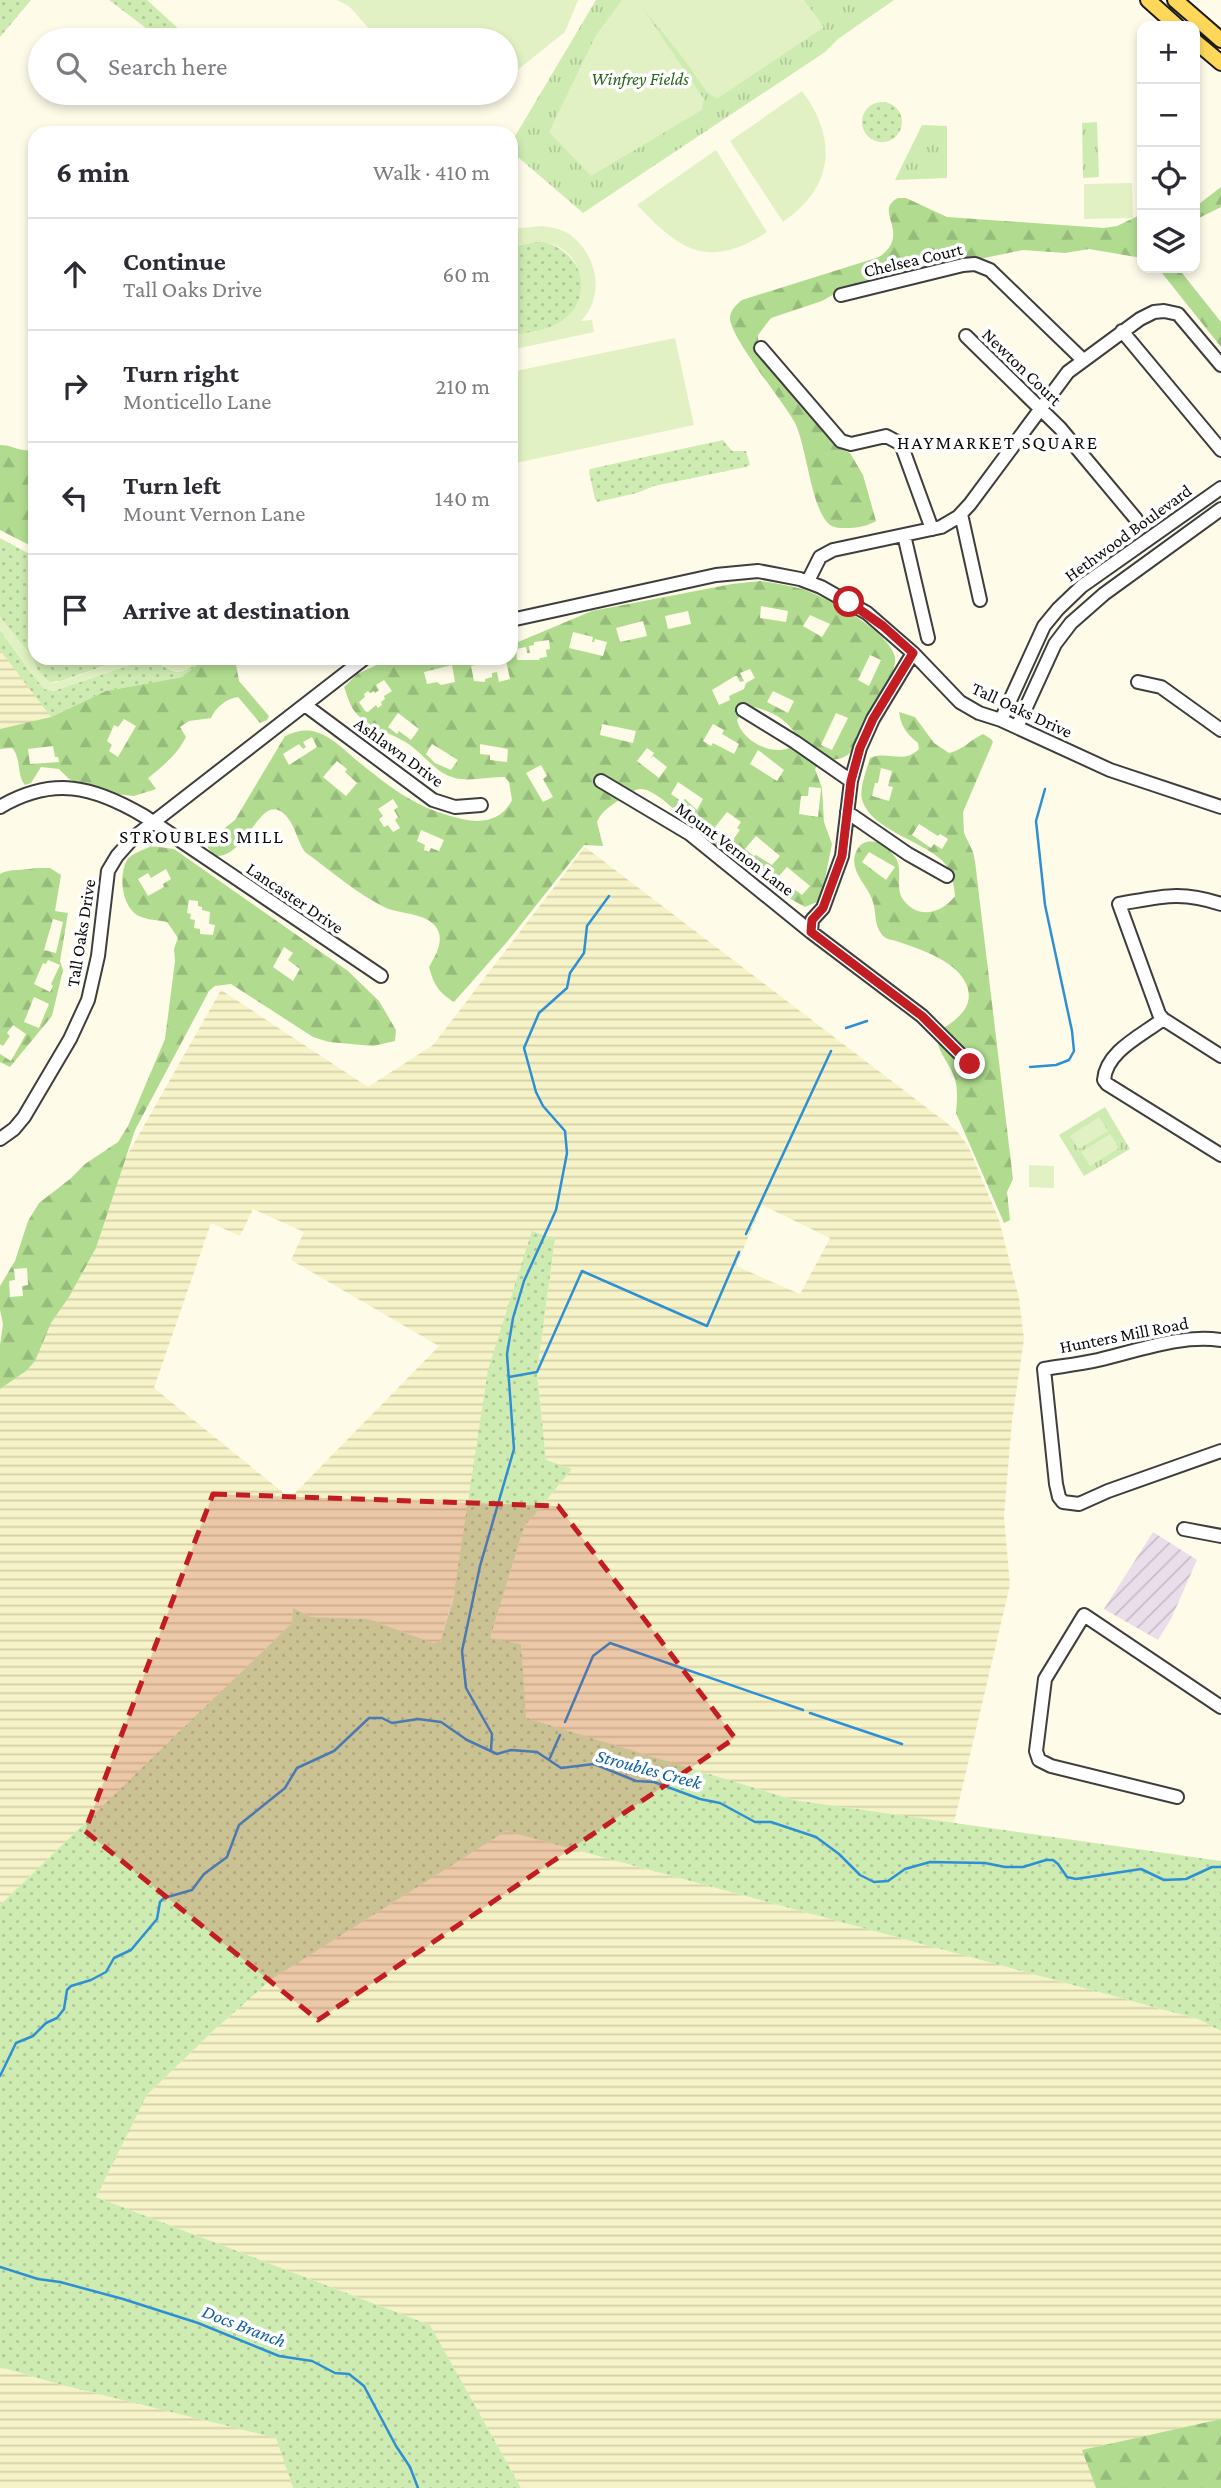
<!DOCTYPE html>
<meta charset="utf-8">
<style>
:root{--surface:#fff;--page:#f2f2f3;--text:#2b2b33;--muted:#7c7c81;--line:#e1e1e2}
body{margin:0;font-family:"Crimson Pro",serif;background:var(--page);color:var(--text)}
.controls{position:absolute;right:21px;top:21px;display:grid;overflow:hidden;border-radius:14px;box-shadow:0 4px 10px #0003}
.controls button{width:63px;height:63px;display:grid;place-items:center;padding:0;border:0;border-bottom:2px solid var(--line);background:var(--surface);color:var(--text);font:35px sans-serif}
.stop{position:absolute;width:21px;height:21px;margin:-16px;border:5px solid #c11d23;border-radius:50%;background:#fff}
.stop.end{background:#c11d23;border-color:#fff;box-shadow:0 2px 7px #0008}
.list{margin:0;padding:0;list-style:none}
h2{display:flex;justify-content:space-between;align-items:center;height:91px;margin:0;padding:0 28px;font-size:30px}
h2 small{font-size:23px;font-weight:400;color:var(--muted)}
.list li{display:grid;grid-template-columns:46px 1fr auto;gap:21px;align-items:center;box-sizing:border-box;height:112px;padding:0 28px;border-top:2px solid var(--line)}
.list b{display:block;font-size:26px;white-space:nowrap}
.list p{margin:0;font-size:23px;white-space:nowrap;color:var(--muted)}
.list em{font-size:23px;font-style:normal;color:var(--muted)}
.icon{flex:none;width:38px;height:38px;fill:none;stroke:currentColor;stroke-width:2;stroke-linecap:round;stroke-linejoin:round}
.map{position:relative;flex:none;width:1221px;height:2488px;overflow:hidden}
.search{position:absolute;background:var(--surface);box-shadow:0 4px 10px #0003;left:28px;top:28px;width:490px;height:77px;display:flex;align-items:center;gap:18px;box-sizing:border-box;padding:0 24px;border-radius:38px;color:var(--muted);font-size:26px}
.panel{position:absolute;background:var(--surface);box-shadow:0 4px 10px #0003;left:28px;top:126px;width:490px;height:539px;border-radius:21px}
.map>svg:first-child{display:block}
</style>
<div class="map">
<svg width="1221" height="2488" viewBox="0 0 1221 2488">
<defs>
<pattern id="industrial-furrows" width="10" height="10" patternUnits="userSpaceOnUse" patternTransform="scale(1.75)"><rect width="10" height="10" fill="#eadeeb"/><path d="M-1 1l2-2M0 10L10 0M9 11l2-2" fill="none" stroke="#c7bdc8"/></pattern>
<pattern id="farmland-rules" width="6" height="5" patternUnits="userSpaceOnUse" patternTransform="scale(1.75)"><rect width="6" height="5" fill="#f6f3c8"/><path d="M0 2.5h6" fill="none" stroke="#d2cfaa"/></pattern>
<pattern id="grass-dots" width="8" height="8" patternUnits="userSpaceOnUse" patternTransform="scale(1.75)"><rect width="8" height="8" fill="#ceebb1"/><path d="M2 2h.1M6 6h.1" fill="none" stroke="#b0c897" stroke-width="1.8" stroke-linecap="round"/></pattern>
<pattern id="forest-firs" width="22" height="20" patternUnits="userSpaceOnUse" patternTransform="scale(1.75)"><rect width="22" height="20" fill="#b1dc90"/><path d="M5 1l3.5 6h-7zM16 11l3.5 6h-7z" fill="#97bb7b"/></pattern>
<pattern id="park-tufts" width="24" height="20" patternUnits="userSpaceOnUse" patternTransform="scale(1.75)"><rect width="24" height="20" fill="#ceebb1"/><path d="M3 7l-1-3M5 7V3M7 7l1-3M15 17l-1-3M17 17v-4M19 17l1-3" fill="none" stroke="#b0c897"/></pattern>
</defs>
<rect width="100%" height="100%" fill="#fffbe9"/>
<path fill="url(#industrial-furrows)" d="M1153,1532L1197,1560L1171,1619L1158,1640L1104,1609Z"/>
<path fill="url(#farmland-rules)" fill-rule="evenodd" d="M0,650L39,699L53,720L0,734Z
M585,847L956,1130L968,1146L999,1220L1019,1298L1024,1339L1012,1421L1004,1516L1010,1585L954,1823L794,1800L525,1718L521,1644L490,1639L524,1527L571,1470L546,1460L537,1373L555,1240L440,1642L433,1643L368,1619L311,1617L293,1608L292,1623L0,1905V1389L26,1371L51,1323L69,1297L96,1248L125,1159L221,990L368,1087L433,1045ZM762,1205L830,1238L800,1294L736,1266ZM253,1209L304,1232L291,1260L439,1346L290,1498L154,1388L211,1223L240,1236Z
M506,1831L1198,2019L1221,2031V2419L1083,2450L1096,2488H521L430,2325L96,2197L147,2095L214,2030L272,1979Z
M0,2367L62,2385L277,2438L293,2488H0Z"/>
<path fill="url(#grass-dots)" d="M0,0H31L0,37Z
M109,0H147L191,40H162Z
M862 122a20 20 0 1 1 40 0a20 20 0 1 1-40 0Z
M539,241C579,247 600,295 563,321C549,331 528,332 511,336V247Z
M723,440L732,451H746L750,465L746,467L654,486L637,493L597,502L595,499L589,472L590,469Z
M0,538L35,557V658H127L61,681L48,682L37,669L32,657L0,617Z
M0,630L31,673L53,691L148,659C172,668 178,683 198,658H206L182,677L106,691L51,717L0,650Z
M532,1231L555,1239L537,1373L546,1460L572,1469L524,1527L490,1638L521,1644L526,1718L794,1800L1221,1861V2031L1198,2019L506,1831L272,1979L214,2030L147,2095L96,2197L430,2325L521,2488H293L276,2438L62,2385L0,2367V1905L292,1623L293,1608L311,1617L368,1619L433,1643L440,1642L453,1600L488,1370Z"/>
<path fill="url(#forest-firs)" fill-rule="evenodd" d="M1221,187V207L1195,220V207Z
M898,198H906L947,217L1104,228L1117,226L1142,214V258L1089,249L1065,253L1023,250L892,277L836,293L822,301L771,318L758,335V353L840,449L850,453L863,475L876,521C867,526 861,527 851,528C843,528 836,529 830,525C811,510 807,447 795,423C784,402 728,335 730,317C731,309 736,305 742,300L879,257C913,233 872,211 898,198Z
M1158,268H1178L1221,322V347Z
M0,445C14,445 17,452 35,450V548L0,530Z
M760,581C774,583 788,585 802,589C827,597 889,631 895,657C898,673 871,708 864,724C860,733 856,747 850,753C842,760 834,760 824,759L815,769L822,788L824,822L832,844L822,894L817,902L805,907C752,878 708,838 662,799C638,782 637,789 616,802C607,809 602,811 597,822L603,846L584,845L507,942L454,1002C438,992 434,985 429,967C436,955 445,940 436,927C426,913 401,914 386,908C357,894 330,870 305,852C297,841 296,827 287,817C260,786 249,859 215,856L208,848L207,842L235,820L285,736C296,731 305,729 316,732C332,736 347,753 360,763C395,791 418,809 462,819C483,824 502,820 512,800L509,782L505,777C488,776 472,782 455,778C435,773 424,754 407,743C390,732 368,728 355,712C350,706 347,695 344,687L357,674L392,658H511V645L592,611L732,584ZM761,606L788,611L786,622L760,618ZM688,611L691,624L668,629L665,616ZM810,615L830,624L822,637L803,626ZM643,621L647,636L620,642L616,628ZM573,632L593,637L592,642H594L595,639L607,642L603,656L569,648ZM549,640L550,649L546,650L547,657L540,658L539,660H517L516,649L526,647L527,653H530L529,646L534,645V642ZM870,655L881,660L869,686L858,680ZM506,661L510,679L499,682L497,672L492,673V677L485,679V682L474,681L471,666L489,662L490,665ZM452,665L455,682L441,685L437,682L427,684L424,672ZM750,669L755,678L746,683L744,689L729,696L730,700L719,705L712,690L735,676H737L740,682L744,681L740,673ZM384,680L392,691L384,696L385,699L381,702L382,705L378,708L376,705L368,712L365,711L359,702L365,697L364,694L368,691L370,693L374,691L375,693L379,690L376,685ZM773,691L794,701L788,713L767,702ZM754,707C772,712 786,718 796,735L789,748C771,756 741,740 737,720L746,708ZM398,713L419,729L411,740L399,731L397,734L388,727ZM836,713L848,718L832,750L821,745ZM602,724L636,731L633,743L600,735ZM713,724L724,730L722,734L739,744L734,754L713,743L711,746L703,741ZM312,737L317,747L289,765L283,754L299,744L303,749L306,747L303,742ZM432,744L458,760L451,770L435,763L426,754ZM480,744L508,749L507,762L490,760V755L480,754ZM647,748L654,753L650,759L653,756L667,767L659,778L637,761ZM758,750L784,770L777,781L750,764ZM337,761L347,769L345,772L357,783L346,796L323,777ZM541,765L547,776L543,779L553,797L543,802L526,773ZM678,782L703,799L697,810L685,799L682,802L671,794ZM809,787L821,788L818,817L799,814L801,796H808ZM393,799L398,807L394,810L398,817L395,820L400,828L393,832L388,825L384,827L379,819L383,816L378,809ZM727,812L741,822L737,828L740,830L732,841L715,827ZM421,830L444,840L439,851L431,848L429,852L424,850L425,845L417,841ZM756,836L780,856L772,865L756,855L754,856L745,849ZM787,867L810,886L802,895L778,877Z
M206,658H244L236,664L239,681L269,716L267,720L260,723L238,697C226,699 216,707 211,718L189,721L180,727L186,737C177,755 164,765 148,778L156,789L134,796L117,794L80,784L69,779L59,769L41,767L31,783L25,785C16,774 22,759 12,748L0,749V729L51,717L106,691L182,677ZM124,719L136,726L118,757L109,751L112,745L107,741L114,725L118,727ZM53,746L55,757H58L59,762L30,764L28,749Z
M899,712L915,717L934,743L949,753C963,750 970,740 983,734L991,739L993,742L963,812L964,833L973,852L975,861L1013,1179L1007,1192L1010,1220L1004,1223L956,1113C957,1102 958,1090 955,1079C950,1062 934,1050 938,1032C954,1021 975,1009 967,986C958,961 920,949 896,941C890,939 887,940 882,935C873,923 877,912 872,899C866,883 847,869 857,850C862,840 870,841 880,842C886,848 896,855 898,863C901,873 897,887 901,896C914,920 941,915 955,896C954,885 952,874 946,865C929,842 872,832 862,800C859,788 867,769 870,758C888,750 903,765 919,749L918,743C907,734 901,727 899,712ZM881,768L892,771L888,786L893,787L889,801L872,796L875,783H878ZM919,824L938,836L940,834L948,839L942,849L934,844L931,848L912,835ZM869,852L895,867L886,880L862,862Z
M151,846L174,849L348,971L379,1001L396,1030L395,1041L373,1046L329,1042L313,1037L231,984L215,986L209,991L135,1130L96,1248L69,1297L51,1323L35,1361L26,1371L0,1389V1345L3,1324L0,1310V1286L15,1261L28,1221L39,1203L70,1179L85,1164L118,1142L128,1126L165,1039L175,961L174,949L178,938L167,922C158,920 147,920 139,916C122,908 118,875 127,860C132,853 144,850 151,846ZM166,869L171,879L163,884L164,887L148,896L138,879L148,873L151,878ZM189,900L198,901V906L202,907V910L210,912L209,924L215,925L213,935L200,934V929L194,928L195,920L190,919L191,914L187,913ZM284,947L293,953L288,960L300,969L293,981L273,967ZM27,1268L28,1285L22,1286L23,1296L10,1297L9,1281L15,1280L14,1269Z
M36,868H50L61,875L55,911L68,913L60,961L63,970L52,1016L10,1067L0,1062V1054L11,1061L26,1034L13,1025L7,1033L10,1036L3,1046L0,1044V874C9,868 24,871 36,868ZM53,919L63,922L56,953L44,950ZM48,960L60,965L51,984L53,986L50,992L34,984L43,963L46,964ZM34,997L49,1004L39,1028L24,1022Z
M1221,2419V2488H1096L1082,2450Z"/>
<path fill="url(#park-tufts)" d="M596,0H894L838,39L825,52L583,213L511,151V143Z
M1097,122L1099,177L1083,178L1082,123Z
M922,125L947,126V178L895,180Z
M1105,1107L1130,1149L1084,1176L1059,1135Z"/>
<path fill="#e1f1c3" d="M337,0H578L565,32L506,79V40H395L370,30L349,6Z
M622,0H804L824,27L717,99L706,91L683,58L642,7L704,99L702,110L591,176L549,132L596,35Z
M802,91C838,139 834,187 783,222L730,141Z
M716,150L767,232C708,270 681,251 637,205Z
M1132,183L1133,218L1084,219V184Z
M542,226C551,227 561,229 569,234C597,254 606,295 581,321L592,320L594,332L511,350V336C528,332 549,331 563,320C593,299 584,252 549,243C536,240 524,244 511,247V229Z
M675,338L694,425L511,464V372Z
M0,617L32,657L37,669L48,681L53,683C95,674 136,644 179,665L188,658H198C178,683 172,667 148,659L53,691L44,689L31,673L0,630Z
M1099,1117L1108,1131L1079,1149L1070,1136Z
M1110,1134L1119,1148L1090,1166L1081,1152Z
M1029,1165L1054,1166V1188L1029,1187Z"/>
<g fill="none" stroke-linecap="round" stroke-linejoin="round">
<path stroke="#2e90d4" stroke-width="2.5" d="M846,1028L867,1021
M1030,1067L1056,1065L1069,1060L1074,1051L1072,1031L1045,905L1036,821L1045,789
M746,1234L831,1051
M509,1377L537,1372L582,1271L707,1326L739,1252
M810,1713L902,1744
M565,1722L593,1656L610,1643L803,1710
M491,1750L492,1734L466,1688L462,1651L480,1566L514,1449L507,1354L513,1318L524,1281L556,1210L567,1153L565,1131L543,1106L536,1092L524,1048L539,1013L567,988L570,973L584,953L587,926L609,896
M549,1760L560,1735
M0,2076L16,2043L33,2036L46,2023L57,2018L64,2009L67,1990L71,1986L91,1980L106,1972L114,1958L131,1950L157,1919L160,1902L164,1898L192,1890L204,1874L227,1857L239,1825L285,1788L297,1768L334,1751L369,1718H382L392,1723L418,1719L441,1722L467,1740L497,1754L511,1750L537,1752L561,1768L594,1764L636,1781L654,1782L700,1799L720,1803L755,1822H771L816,1837L839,1854L860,1875L874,1882L888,1881L905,1869L930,1862L985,1863L1005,1867H1023L1046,1860H1053L1058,1864L1067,1877L1076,1879L1141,1869L1164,1880L1186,1879L1212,1867H1221
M0,2267L38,2279L60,2282L123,2299L198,2323L279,2356L312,2361L335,2373L349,2374L364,2386L396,2446L410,2467L418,2488"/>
<g stroke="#3e3e3e" stroke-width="16">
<path id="minor" d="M841,295L963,265L975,264L990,270L1082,359
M1122,331L1221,450
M966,336L1060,428L1136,519
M761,348L841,441L851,444L886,436L901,444L932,529
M961,514L980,600
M904,535L928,638
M808,581L820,557L833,550L941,527L958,517L970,504L1068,372L1140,319L1154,312L1164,311L1178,314L1221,365
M511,620L716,575L758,571L800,579L821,587L867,613L913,653L960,702L979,713L1001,720L1110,770L1221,807
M1138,682L1161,687L1221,730
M305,705L433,800L455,807L481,805
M743,710L795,742L851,781
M1001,720L1044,626L1058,609L1082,586L1221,488
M1017,727L1055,644L1071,623L1104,594L1221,509
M601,781L690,834L811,932L922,1016L970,1064
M0,807C53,776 93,786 144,816L381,976
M847,812L908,854L947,876
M1221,904C1180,890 1160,897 1119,904L1159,1014L1163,1019L1221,1056
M811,932L812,920L823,908L842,856L851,781L860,748L873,719L913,653
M1163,1019C1143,1035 1106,1051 1104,1080L1107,1084L1221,1155
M0,1139L14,1129L24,1117L70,1039L88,1000L98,956L108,871L117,856L133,838L365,658
M1221,1340C1180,1334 1138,1351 1098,1360C1080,1364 1062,1366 1044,1369L1056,1484L1059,1497L1063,1502L1079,1504L1108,1491L1221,1451
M1184,1529L1221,1536
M1177,1797L1051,1766L1039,1760L1036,1751L1045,1679L1084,1615L1221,1707"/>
</g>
<g stroke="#1c1c1c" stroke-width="18">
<path id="major" d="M1148,0L1177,26
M1175,0L1221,40
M1195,41L1221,63"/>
</g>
<use href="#minor" stroke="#fff" stroke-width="12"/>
<use href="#major" stroke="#ffd859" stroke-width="14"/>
</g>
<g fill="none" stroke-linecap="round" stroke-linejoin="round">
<path stroke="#c11d23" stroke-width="9" d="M849,602L883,626L913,653L873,719L860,748L851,781L842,856L823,908L812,920L811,932L922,1016L970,1064"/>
</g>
<path fill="#c11d23" fill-opacity="0.2" stroke="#c11d23" stroke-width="5" stroke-dasharray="14 9" stroke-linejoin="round" d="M213,1494L558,1506L735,1738L318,2020L85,1831Z"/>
<g text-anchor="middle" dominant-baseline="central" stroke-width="7" stroke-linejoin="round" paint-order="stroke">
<g font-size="18" font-style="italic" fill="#286519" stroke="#fff">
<text x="640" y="79">Winfrey Fields</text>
</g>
<g font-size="18" fill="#0b0b0b" stroke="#fff">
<text transform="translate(913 260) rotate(-13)">Chelsea Court</text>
<text transform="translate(1022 367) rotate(44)">Newton Court</text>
<text transform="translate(1128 533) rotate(-36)">Hethwood Boulevard</text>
<text transform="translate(1022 710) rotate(25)">Tall Oaks Drive</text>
<text transform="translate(399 752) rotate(36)">Ashlawn Drive</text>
<text transform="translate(735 849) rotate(37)">Mount Vernon Lane</text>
<text transform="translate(295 898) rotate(34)">Lancaster Drive</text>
<text transform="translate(81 933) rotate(-81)">Tall Oaks Drive</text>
<text transform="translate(1124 1335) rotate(-11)">Hunters Mill Road</text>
</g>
<g font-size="19" letter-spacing="2" fill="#0b0b0b" stroke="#fff">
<text x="998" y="442">HAYMARKET SQUARE</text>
<text x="202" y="836">STROUBLES MILL</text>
</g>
<g font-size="19" font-style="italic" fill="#0f60a2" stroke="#fff">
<text transform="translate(649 1769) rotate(15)">Stroubles Creek</text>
<text transform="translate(244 2326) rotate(21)">Docs Branch</text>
</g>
</g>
</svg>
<div class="controls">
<button>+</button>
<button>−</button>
<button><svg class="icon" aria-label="locate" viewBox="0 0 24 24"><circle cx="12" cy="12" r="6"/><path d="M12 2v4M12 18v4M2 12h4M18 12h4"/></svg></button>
<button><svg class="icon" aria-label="layers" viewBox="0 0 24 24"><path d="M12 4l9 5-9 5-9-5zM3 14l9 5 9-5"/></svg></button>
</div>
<div class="stop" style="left:849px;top:602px"></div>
<div class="stop end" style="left:970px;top:1064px"></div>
<div class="search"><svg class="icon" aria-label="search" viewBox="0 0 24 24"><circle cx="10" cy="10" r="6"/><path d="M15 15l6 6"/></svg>Search here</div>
<section class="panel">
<h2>6 min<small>Walk · 410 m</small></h2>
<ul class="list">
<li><svg class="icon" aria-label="ahead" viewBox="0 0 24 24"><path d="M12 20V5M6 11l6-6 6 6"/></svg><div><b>Continue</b><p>Tall Oaks Drive</p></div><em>60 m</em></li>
<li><svg class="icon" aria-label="right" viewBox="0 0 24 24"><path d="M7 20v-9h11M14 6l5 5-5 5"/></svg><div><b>Turn right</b><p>Monticello Lane</p></div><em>210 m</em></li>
<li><svg class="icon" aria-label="left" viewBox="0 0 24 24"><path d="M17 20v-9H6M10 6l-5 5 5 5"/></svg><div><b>Turn left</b><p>Mount Vernon Lane</p></div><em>140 m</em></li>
<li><svg class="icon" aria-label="arrive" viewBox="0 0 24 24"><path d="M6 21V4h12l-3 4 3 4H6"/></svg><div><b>Arrive at destination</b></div></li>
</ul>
</section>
</div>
